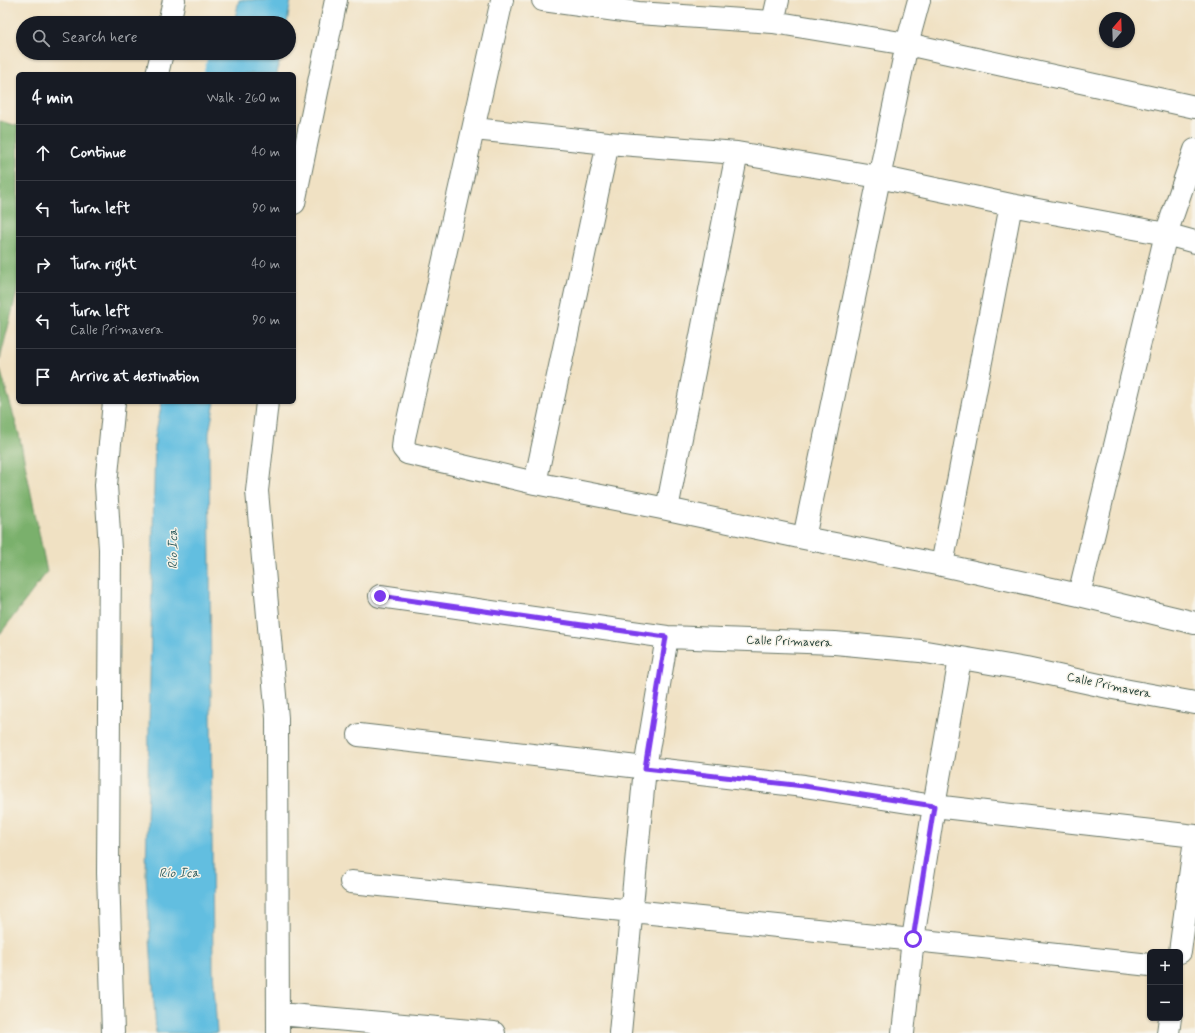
<!DOCTYPE html>
<meta charset="utf-8">
<style>
:root{--surface:#171b24;--page:#242831;--text:#f1f3f6;--muted:#9ea1a6;--line:#363941}
body{margin:0;font-family:Mynerve,sans-serif;background:var(--page);color:var(--text)}
.controls{position:absolute;right:12px;bottom:12px;display:grid;overflow:hidden;border-radius:6px;box-shadow:0 1px 3px #0004}
.controls button{width:36px;height:36px;display:grid;place-items:center;padding:0;border:0;border-bottom:1px solid var(--line);background:var(--surface);color:var(--text);font:20px sans-serif}
.compass{position:absolute;left:1099px;top:12px;width:36px;height:36px;border-radius:50%;background:var(--surface);box-shadow:0 1px 3px #0004;rotate:19deg}
.stop{position:absolute;width:12px;height:12px;margin:-9px;border:3px solid #7c3aed;border-radius:50%;background:#fff}
.stop.end{background:#7c3aed;border-color:#fff;box-shadow:0 1px 4px #0008}
.list{margin:0;padding:0;list-style:none}
h2{display:flex;justify-content:space-between;align-items:center;height:52px;margin:0;padding:0 16px;font-size:17px}
h2 small{font-size:13px;font-weight:400;color:var(--muted)}
.list li{display:grid;grid-template-columns:26px 1fr auto;gap:12px;align-items:center;box-sizing:border-box;height:56px;padding:0 16px;border-top:1px solid var(--line)}
.list b{display:block;font-size:15px;white-space:nowrap}
.list p{margin:0;font-size:13px;white-space:nowrap;color:var(--muted)}
.list em{font-size:13px;font-style:normal;color:var(--muted)}
.icon{flex:none;width:22px;height:22px;fill:none;stroke:currentColor;stroke-width:2;stroke-linecap:round;stroke-linejoin:round}
.map{position:relative;flex:none;width:1195px;height:1033px;overflow:hidden}
.search{position:absolute;background:var(--surface);box-shadow:0 1px 3px #0004;left:16px;top:16px;width:280px;height:44px;display:flex;align-items:center;gap:10px;box-sizing:border-box;padding:0 14px;border-radius:22px;color:var(--muted);font-size:15px}
.panel{position:absolute;background:var(--surface);box-shadow:0 1px 3px #0004;left:16px;top:72px;width:280px;height:332px;border-radius:6px}
.map>svg:first-child{display:block}
</style>
<div class="map">
<svg width="1195" height="1033" viewBox="0 0 1195 1033">
<rect width="100%" height="100%" fill="#f7f3e8"/>
<filter id="ink" filterUnits="userSpaceOnUse"><feTurbulence type="fractalNoise" baseFrequency=".025" numOctaves="2"/><feDisplacementMap in="SourceGraphic" scale="8" xChannelSelector="R" yChannelSelector="G"/><feConvolveMatrix kernelMatrix="1 2 1 2 8 2 1 2 1" color-interpolation-filters="sRGB"/></filter>
<filter id="wash" filterUnits="userSpaceOnUse"><feTurbulence type="fractalNoise" baseFrequency=".012" numOctaves="4" result="noise"/><feDisplacementMap in="SourceGraphic" scale="16" xChannelSelector="R" yChannelSelector="G"/><feGaussianBlur stdDeviation="0.9" result="paint"/><feColorMatrix in="noise" values="0 0 0 0 0 0 0 0 0 0 0 0 0 0 0 0 0 1.4 0 .05"/><feComposite in="paint" operator="in"/></filter>
<g filter="url(#wash)">
<rect width="100%" height="100%" fill="#f0e1c3"/>
<path fill="#7ab06c" stroke="#4c7650" d="M0,121L18,126V288L0,359Z
M0,369L19,434L47,572L0,634Z"/>
<path fill="#62bee0" stroke="#407e8a" d="M239,0H291L287,23H234Z
M229,53H281L277,74H225Z
M162,402H215L209,433L213,970L217,1033H156L146,874L155,436Z"/>
<g fill="none" stroke-linecap="round" stroke-linejoin="round">
<path stroke="#62bee0" stroke-width="39" d="M223,74L229,53"/>
</g>
</g>
<g filter="url(#ink)">
<g fill="none" stroke-linecap="round" stroke-linejoin="round">
<g stroke="#687666" stroke-width="24">
<path id="minor" d="M502,0L404,438L403,448L407,453L535,483L667,509L804,538L942,565L1079,595L1195,623
M543,0L638,13L773,22L907,44L1195,107
M773,22L778,0
M169,23L174,0
M157,74L162,53
M474,129L608,143L737,153L879,177L1011,205L1166,234L1195,242
M294,203L336,0
M267,402L257,491L277,718L278,1033
M535,483L608,143
M667,509L737,153
M804,538L907,44L919,0
M942,565L1011,205
M1079,595L1166,234L1195,150
M380,596L667,637L835,643L920,651L1026,669L1113,688L1195,703
M359,735L804,786L934,806L1195,836
M351,882C618,910 884,936 1150,965
M1180,952L1195,839
M279,1014L494,1033
M113,1033L108,873L110,549L106,485L114,402
M620,1033L645,768L667,637
M903,1033L913,939L934,806L960,659
M1168,1033L1170,1018"/>
</g>
<use href="#minor" stroke="#fff" stroke-width="22"/>
</g>
</g>
<g fill="none" stroke-linecap="round" stroke-linejoin="round" filter="url(#ink)">
<path stroke="#7c3aed" stroke-width="5" d="M380,596L666,637L645,768L804,786L934,806L913,939"/>
</g>
<g text-anchor="middle" dominant-baseline="central" stroke-width="3" stroke-linejoin="round" paint-order="stroke">
<g font-size="12" fill="#1f3d34" stroke="#f7f3e8">
<text transform="translate(789 642) rotate(2)">Calle Primavera</text>
<text transform="translate(1109 686) rotate(12)">Calle Primavera</text>
</g>
<g font-size="13" font-style="italic" fill="#305d5f" stroke="#f7f3e8">
<text transform="translate(173 549) rotate(-90)">Río Ica</text>
<text x="179" y="873">Río Ica</text>
</g>
</g>
</svg>
<div class="controls">
<button>+</button>
<button>−</button>
</div>
<svg class="compass" viewBox="-18 -18 36 36"><path d="M0-13l5 13h-10z" fill="#e53935"/><path d="M0 13l5-13h-10z" fill="#9ea1a6"/></svg>
<div class="stop" style="left:913px;top:939px"></div>
<div class="stop end" style="left:380px;top:596px"></div>
<div class="search"><svg class="icon" aria-label="search" viewBox="0 0 24 24"><circle cx="10" cy="10" r="6"/><path d="M15 15l6 6"/></svg>Search here</div>
<section class="panel">
<h2>4 min<small>Walk · 260 m</small></h2>
<ul class="list">
<li><svg class="icon" aria-label="ahead" viewBox="0 0 24 24"><path d="M12 20V5M6 11l6-6 6 6"/></svg><div><b>Continue</b></div><em>40 m</em></li>
<li><svg class="icon" aria-label="left" viewBox="0 0 24 24"><path d="M17 20v-9H6M10 6l-5 5 5 5"/></svg><div><b>Turn left</b></div><em>90 m</em></li>
<li><svg class="icon" aria-label="right" viewBox="0 0 24 24"><path d="M7 20v-9h11M14 6l5 5-5 5"/></svg><div><b>Turn right</b></div><em>40 m</em></li>
<li><svg class="icon" aria-label="left" viewBox="0 0 24 24"><path d="M17 20v-9H6M10 6l-5 5 5 5"/></svg><div><b>Turn left</b><p>Calle Primavera</p></div><em>90 m</em></li>
<li><svg class="icon" aria-label="arrive" viewBox="0 0 24 24"><path d="M6 21V4h12l-3 4 3 4H6"/></svg><div><b>Arrive at destination</b></div></li>
</ul>
</section>
</div>
